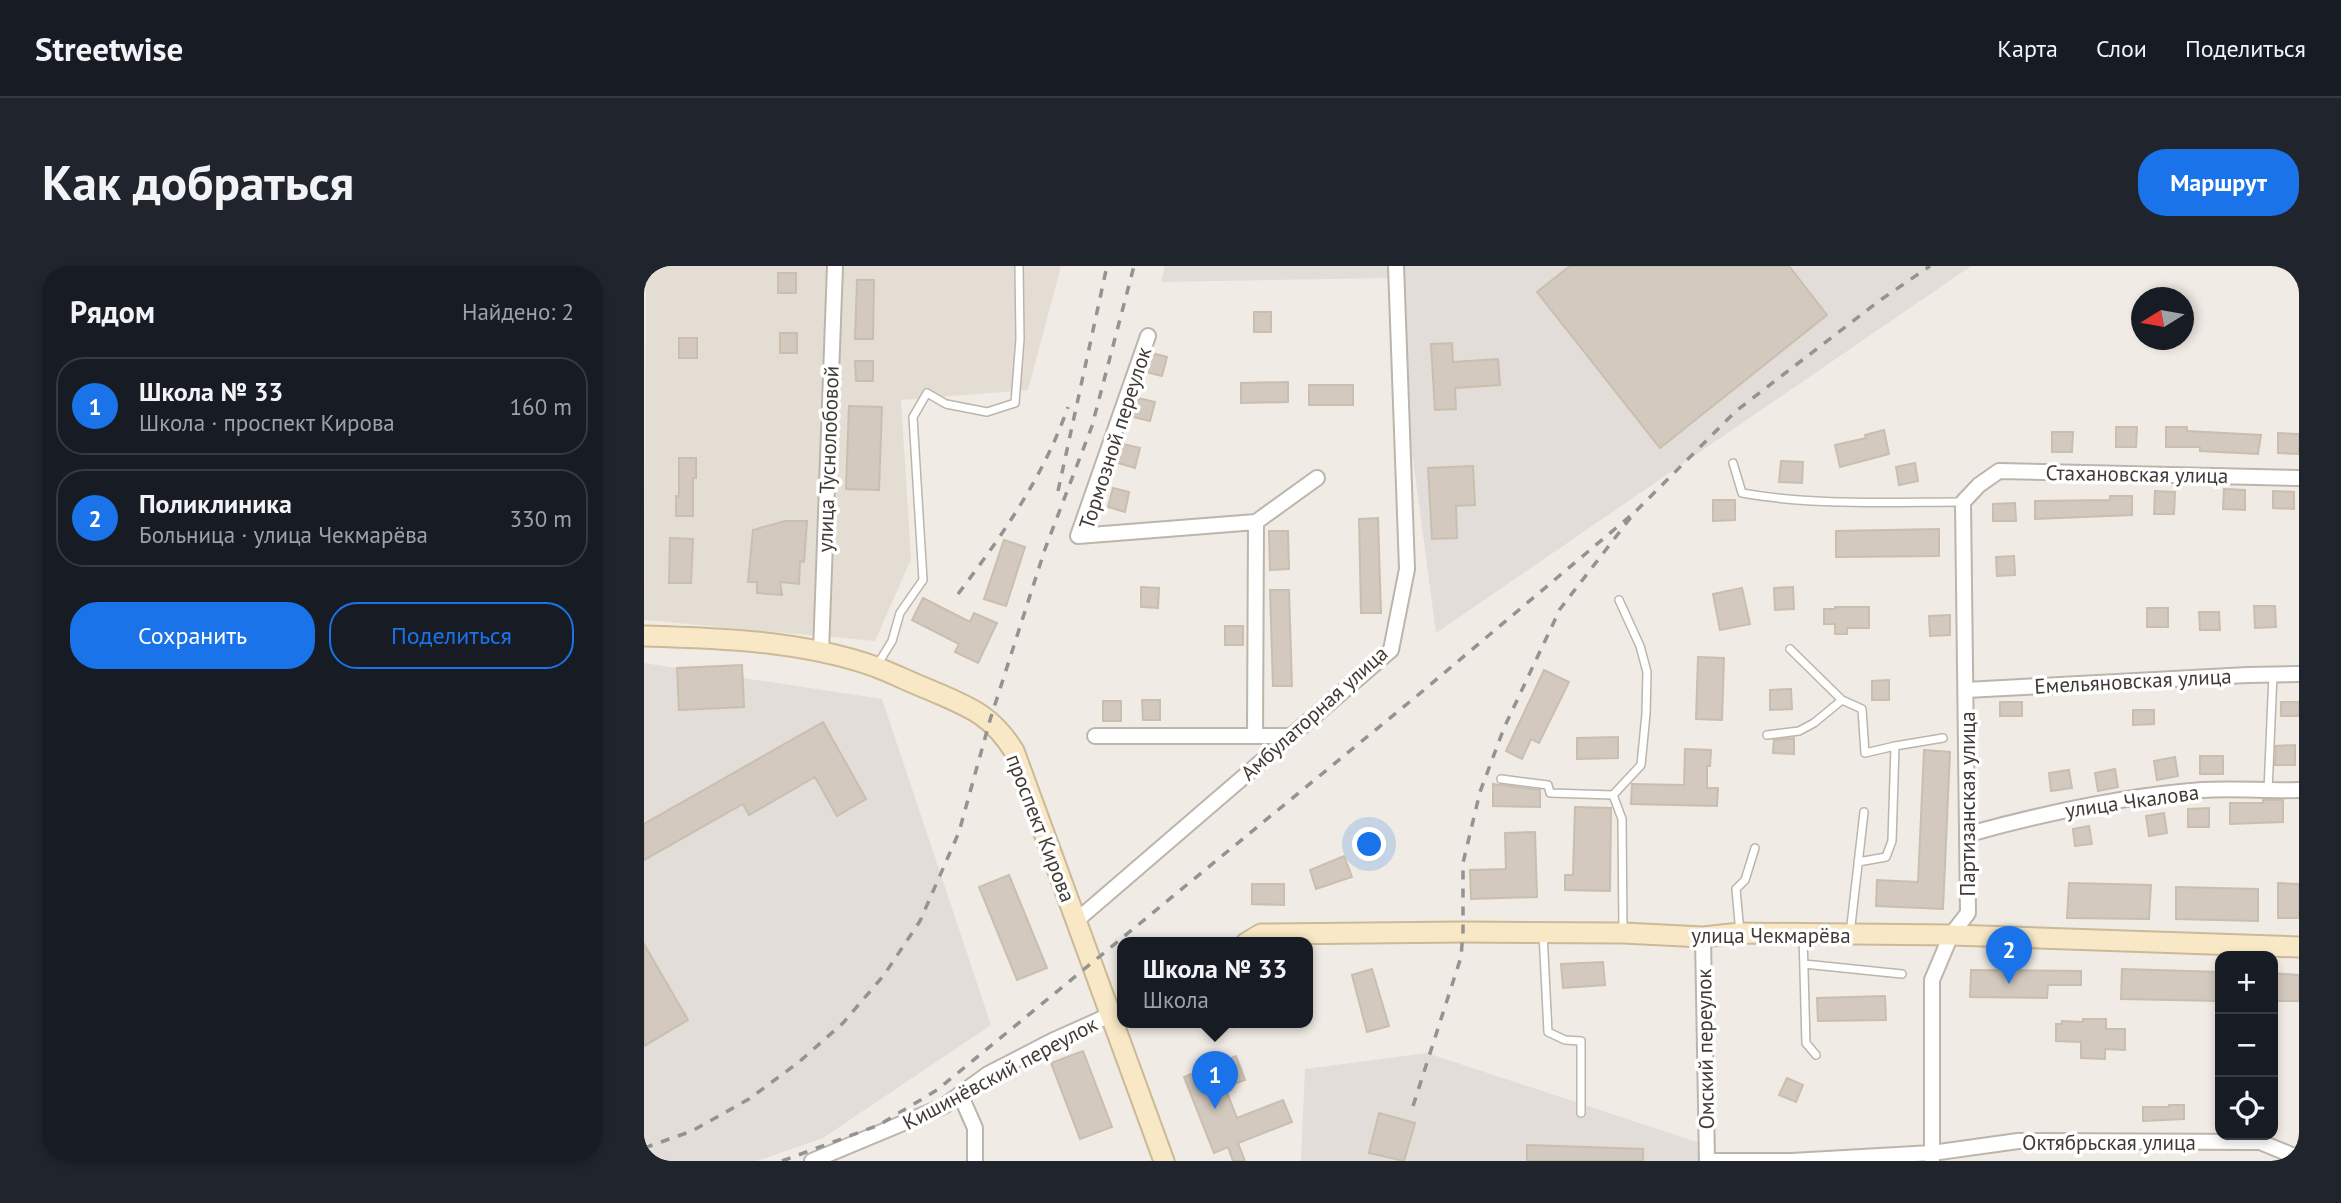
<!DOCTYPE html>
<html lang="ru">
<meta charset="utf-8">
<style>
:root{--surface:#171b24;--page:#20242c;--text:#f1f3f6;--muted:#9ea1a6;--line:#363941;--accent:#1a73e8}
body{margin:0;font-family:"PT Sans",sans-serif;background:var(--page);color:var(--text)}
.controls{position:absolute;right:21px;bottom:21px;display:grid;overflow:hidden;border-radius:14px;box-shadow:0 4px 10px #0003}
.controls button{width:63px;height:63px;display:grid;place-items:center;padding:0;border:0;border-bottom:2px solid var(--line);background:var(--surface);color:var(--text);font:35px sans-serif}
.compass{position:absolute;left:1487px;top:21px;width:63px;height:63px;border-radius:50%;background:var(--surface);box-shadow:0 4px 10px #0003;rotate:259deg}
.you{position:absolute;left:726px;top:579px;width:24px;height:24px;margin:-18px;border:5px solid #fff;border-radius:50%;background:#1a73e8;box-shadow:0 0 0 10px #1a73e833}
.badge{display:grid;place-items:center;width:46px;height:46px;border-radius:50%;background:var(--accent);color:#fff;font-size:23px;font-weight:700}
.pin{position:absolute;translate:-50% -58px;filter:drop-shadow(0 2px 4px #0008)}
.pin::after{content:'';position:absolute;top:37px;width:24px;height:21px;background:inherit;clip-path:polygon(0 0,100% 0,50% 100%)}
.popup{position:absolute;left:473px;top:671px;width:196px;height:91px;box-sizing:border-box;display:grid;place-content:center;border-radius:14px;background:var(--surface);filter:drop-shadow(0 2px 5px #0005);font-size:23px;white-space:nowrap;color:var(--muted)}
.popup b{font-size:26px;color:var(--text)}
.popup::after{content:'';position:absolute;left:50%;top:100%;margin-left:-14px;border:14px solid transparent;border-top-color:var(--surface)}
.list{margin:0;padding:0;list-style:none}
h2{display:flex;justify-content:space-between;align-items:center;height:91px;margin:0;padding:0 28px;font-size:30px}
h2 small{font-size:23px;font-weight:400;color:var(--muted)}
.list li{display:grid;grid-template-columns:46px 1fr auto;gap:21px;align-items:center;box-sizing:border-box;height:98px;margin:0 14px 14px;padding:0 14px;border:2px solid var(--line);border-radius:28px}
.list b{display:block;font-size:26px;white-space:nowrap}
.list p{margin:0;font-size:23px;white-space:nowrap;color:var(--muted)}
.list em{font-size:23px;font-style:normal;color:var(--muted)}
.actions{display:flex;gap:14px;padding:21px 28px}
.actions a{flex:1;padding:16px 0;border:2px solid var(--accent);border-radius:28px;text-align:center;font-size:24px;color:var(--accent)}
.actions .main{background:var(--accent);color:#fff}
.icon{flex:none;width:38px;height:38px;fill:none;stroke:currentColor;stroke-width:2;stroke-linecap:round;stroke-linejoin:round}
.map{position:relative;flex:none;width:1655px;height:895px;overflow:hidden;border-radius:28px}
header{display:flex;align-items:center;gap:42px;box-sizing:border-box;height:98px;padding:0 35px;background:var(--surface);border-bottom:2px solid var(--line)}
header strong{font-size:33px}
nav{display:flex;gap:38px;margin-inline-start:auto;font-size:24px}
.intro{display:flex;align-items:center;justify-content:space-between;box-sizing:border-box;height:168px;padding:0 42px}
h1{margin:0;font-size:49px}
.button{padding:18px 32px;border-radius:28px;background:var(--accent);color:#fff;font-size:24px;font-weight:700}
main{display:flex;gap:42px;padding:0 42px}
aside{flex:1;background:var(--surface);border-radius:28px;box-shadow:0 4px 10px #0003}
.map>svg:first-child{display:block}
</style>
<header>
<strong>Streetwise</strong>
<nav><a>Карта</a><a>Слои</a><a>Поделиться</a></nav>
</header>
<div class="intro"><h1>Как добраться</h1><a class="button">Маршрут</a></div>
<main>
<aside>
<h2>Рядом<small>Найдено: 2</small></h2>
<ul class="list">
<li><span class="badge">1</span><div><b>Школа № 33</b><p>Школа · проспект Кирова</p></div><em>160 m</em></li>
<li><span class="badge">2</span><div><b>Поликлиника</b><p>Больница · улица Чекмарёва</p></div><em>330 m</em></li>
</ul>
<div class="actions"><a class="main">Сохранить</a><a>Поделиться</a></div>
</aside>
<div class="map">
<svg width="1655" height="895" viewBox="0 0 1655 895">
<rect width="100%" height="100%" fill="#f0ebe4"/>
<path fill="#e3ddd3" d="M2,0H417L384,124L257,134L267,293L231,375L0,354Z"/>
<path fill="#e2ddd9" d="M521,0H1327L792,367L745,12L517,16Z
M0,397L238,433L347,759L179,872L113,895H0Z
M783,787L1056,877L1057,895H657L661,803Z"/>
<path fill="#d3c9be" stroke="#cabeaf" stroke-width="2" d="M926,0H1145L1183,49L1016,182L893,26Z
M134,7H152V27H134Z
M213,14H230L229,73H211Z
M610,46H627V66H610Z
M136,67H153V87H136Z
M35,72H53V92H35Z
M808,77L809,96L854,93L856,119L811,122L812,143L791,144L787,78Z
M508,87L523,91L518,110L502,106Z
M211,95H229V115H212Z
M644,116V136L597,137V117Z
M665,119H709V139H665Z
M494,132L511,136L506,155L489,151Z
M205,140L238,141L235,224L202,223Z
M1472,161H1493L1492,181H1472Z
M1522,161H1543V165L1617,169L1614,188L1556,185V181H1522Z
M1240,164L1245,188L1196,201L1191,179L1222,172L1221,169Z
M1408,166H1429L1428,186H1408Z
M1634,167L1655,168V188L1634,187Z
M479,178L496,182L491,202L474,197Z
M35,192H52V212H49V250H32V230H35Z
M1137,195L1159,196L1158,217L1135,216Z
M1271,197L1274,215L1255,219L1252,201Z
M829,200L831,239L812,240L813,272L788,273L784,202Z
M469,222L485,226L481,246L464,241Z
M1580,223L1601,224V244L1579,243Z
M1511,225L1531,226L1530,248H1510Z
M1629,225L1650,226V243L1629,242Z
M1466,230H1488V249L1391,253V235L1466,234Z
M1069,234H1091V254L1069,255Z
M1371,237L1372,255H1349V238Z
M734,252L737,347H717L715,253Z
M141,255H163L160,296L156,295L155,318L136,316L138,329L113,327V316H104L109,264Z
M1295,263V290L1192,291V265Z
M625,265H644L645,303L626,304Z
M26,272L49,273L47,317H25Z
M360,274L381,281L362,340L340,333Z
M1370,290L1371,309L1353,310L1352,291Z
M497,321L515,322L514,342L497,341Z
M1149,321L1150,343L1131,344L1130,322Z
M1098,322L1106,358L1076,364L1069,328Z
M626,324H645L648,420H629Z
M279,332L326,356L330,347L353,357L334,397L311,386L315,378L268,354Z
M1610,340H1631L1632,361L1611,362Z
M1191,341H1225V362H1203V368H1191V358H1180V343H1191Z
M1503,342H1524V361H1503Z
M1555,346H1575L1576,364H1556Z
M1306,349V369L1286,370L1285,350Z
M581,360H599V379H581Z
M1054,391L1080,392L1078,454L1052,453Z
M98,399L100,441L35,444L33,402Z
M900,404L925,416L895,477L887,473L878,493L862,485Z
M1245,414V434H1228V415Z
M1147,423L1148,443L1126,444V424Z
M498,434H516V454H499Z
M459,435H477V455H459Z
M1356,436H1378V450H1356Z
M1637,436H1655V450H1637Z
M1489,444H1510V458L1489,459Z
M179,456L222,533L193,550L171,511L105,549L99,538L0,594V558Z
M974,471V492L933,493V472Z
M1150,472V488L1129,487L1130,474Z
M1651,479V499H1631L1632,480Z
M1041,483L1067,484L1066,500H1063V522H1074L1073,540L987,538L988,518L1040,519Z
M1280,484L1306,486L1299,643L1232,640L1233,614L1274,616Z
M1556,490H1579V508H1556Z
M1531,491L1534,510L1513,514L1510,495Z
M1471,503L1474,521L1454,525L1451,507Z
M1425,504L1428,522L1407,525L1405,507Z
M849,518L896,524V541L849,540Z
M1619,534H1639V556L1586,558V537H1619Z
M931,541L967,542L966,625L921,624V609H929Z
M1565,542V561H1544V543Z
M1520,547L1523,567L1505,570L1502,550Z
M1445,560L1448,578L1431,580L1429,563Z
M891,566L893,631L827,633L826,604L862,603L861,567Z
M700,590L708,611L672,623L666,604Z
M365,609L403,702L373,714L335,621Z
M1425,617L1507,619L1505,653L1423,652Z
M1634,617L1655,618V652H1634Z
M608,618H640V639L608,638Z
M1532,621L1614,623V655L1532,653Z
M0,678L44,754L0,780Z
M959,696L961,719L919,722L917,698Z
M728,703L745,760L723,766L708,709Z
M1478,703L1576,706V735L1477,733Z
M1327,704L1437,705V719H1404L1403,732L1326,731Z
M1629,707L1655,709V735H1629Z
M1241,730L1242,754L1174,755L1173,732Z
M1439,753H1462V763H1481V784L1461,783V793L1437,792V776L1412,775V758H1418V755L1439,756Z
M439,785L468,861L436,873L407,797Z
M592,790L601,814L581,821L593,852L639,834L648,856L594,877L601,895H589L584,881L570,887L540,811Z
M1143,812L1159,819L1152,836L1135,829Z
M1525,839H1540V853L1499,855V841H1525Z
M735,847L771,857L760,895L725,887Z
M883,879L999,883V895H883Z"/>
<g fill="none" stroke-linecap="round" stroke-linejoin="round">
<g stroke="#bdb5ab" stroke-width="10">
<path id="lane" d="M1089,197L1098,227C1170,240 1245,236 1319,236
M1146,383L1198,434L1218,443L1221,487L1251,480
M232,401L248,375L256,347L279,314L269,151L283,127L302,138L343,146L371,137L376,73L375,0
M1123,469L1155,465L1170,457L1198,434
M857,513L904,519L906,527L969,529L978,553L979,666
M1624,525L1629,408
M969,529L997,499L1002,448L1003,406L996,380L975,334
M1214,596L1242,591L1248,575L1251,480L1299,472
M899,667L904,766L921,774L937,775V847
M1096,667L1092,623L1101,614L1111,582
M1206,668L1220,546
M1159,669L1162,777L1172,789
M1160,698L1258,708"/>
</g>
<g stroke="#bdb5ab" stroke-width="18">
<path id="street" d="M504,70L434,270L612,256
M177,386L191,0
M1322,424L1604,409L1655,408
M451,470H647
M611,470L612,256L673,212
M1325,568C1401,547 1479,530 1558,524C1590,522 1623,525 1655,524
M432,655L747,384L763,303L752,0
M1059,671L1063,895H1148L1288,887L1374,875L1616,876L1655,892
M316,828L331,862V895
M168,895L300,840L344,808L408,775L466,749
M1288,895V714L1307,669L1324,647L1319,236L1335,219L1355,205L1655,212"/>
</g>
<g stroke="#caba98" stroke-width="23">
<path id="secondary" d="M0,370C77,372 159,375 232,401C250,408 268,417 286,424C325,441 347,448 370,485L520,895
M602,677L617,668L819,666L979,667L1059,671L1096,667L1307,669L1655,681"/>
</g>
<use href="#lane" stroke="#fff" stroke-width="7"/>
<use href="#street" stroke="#fff" stroke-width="14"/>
<use href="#secondary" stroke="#f8e8c6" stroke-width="19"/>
<path stroke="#939393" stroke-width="3.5" stroke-dasharray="9 9" stroke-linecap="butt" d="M414,225L463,0
M314,328C358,270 400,210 424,141
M769,840L817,691L819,666V597L836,526L860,462L916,343L991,246L1092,145L1235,35L1286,0
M0,882L48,865L105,833L155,796L199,757L240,709L276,655L315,566L346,454L401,283L448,160L490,0
M138,895L235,859L293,824L774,429L991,246"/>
</g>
<g text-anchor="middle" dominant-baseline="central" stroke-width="7" stroke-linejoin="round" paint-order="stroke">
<g font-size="21" fill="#413b35" stroke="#fff">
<text transform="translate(471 172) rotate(-72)">Тормозной переулок</text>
<text transform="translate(184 193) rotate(-88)">улица Туснолобовой</text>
<text transform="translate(1493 208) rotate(1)">Стахановская улица</text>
<text transform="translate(1489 415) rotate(-3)">Емельяновская улица</text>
<text transform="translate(670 447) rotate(-42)">Амбулаторная улица</text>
<text transform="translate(1488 535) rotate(-8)">улица Чкалова</text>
<text transform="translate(1323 538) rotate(-90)">Партизанская улица</text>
<text transform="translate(397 562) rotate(69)">проспект Кирова</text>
<text x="1127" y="669">улица Чекмарёва</text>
<text transform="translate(1061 783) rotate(-91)">Омский переулок</text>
<text transform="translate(356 807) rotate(-28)">Кишинёвский переулок</text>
<text x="1465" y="876">Октябрьская улица</text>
</g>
</g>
</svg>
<div class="controls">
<button>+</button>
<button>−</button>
<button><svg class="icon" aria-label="locate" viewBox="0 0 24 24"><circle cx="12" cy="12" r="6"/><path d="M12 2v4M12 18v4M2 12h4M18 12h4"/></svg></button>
</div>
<svg class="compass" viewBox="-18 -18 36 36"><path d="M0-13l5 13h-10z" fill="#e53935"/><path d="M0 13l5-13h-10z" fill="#9ea1a6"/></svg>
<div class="you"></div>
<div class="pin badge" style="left:571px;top:843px">1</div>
<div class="popup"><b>Школа № 33</b>Школа</div>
<div class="pin badge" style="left:1365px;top:718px">2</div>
</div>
</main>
